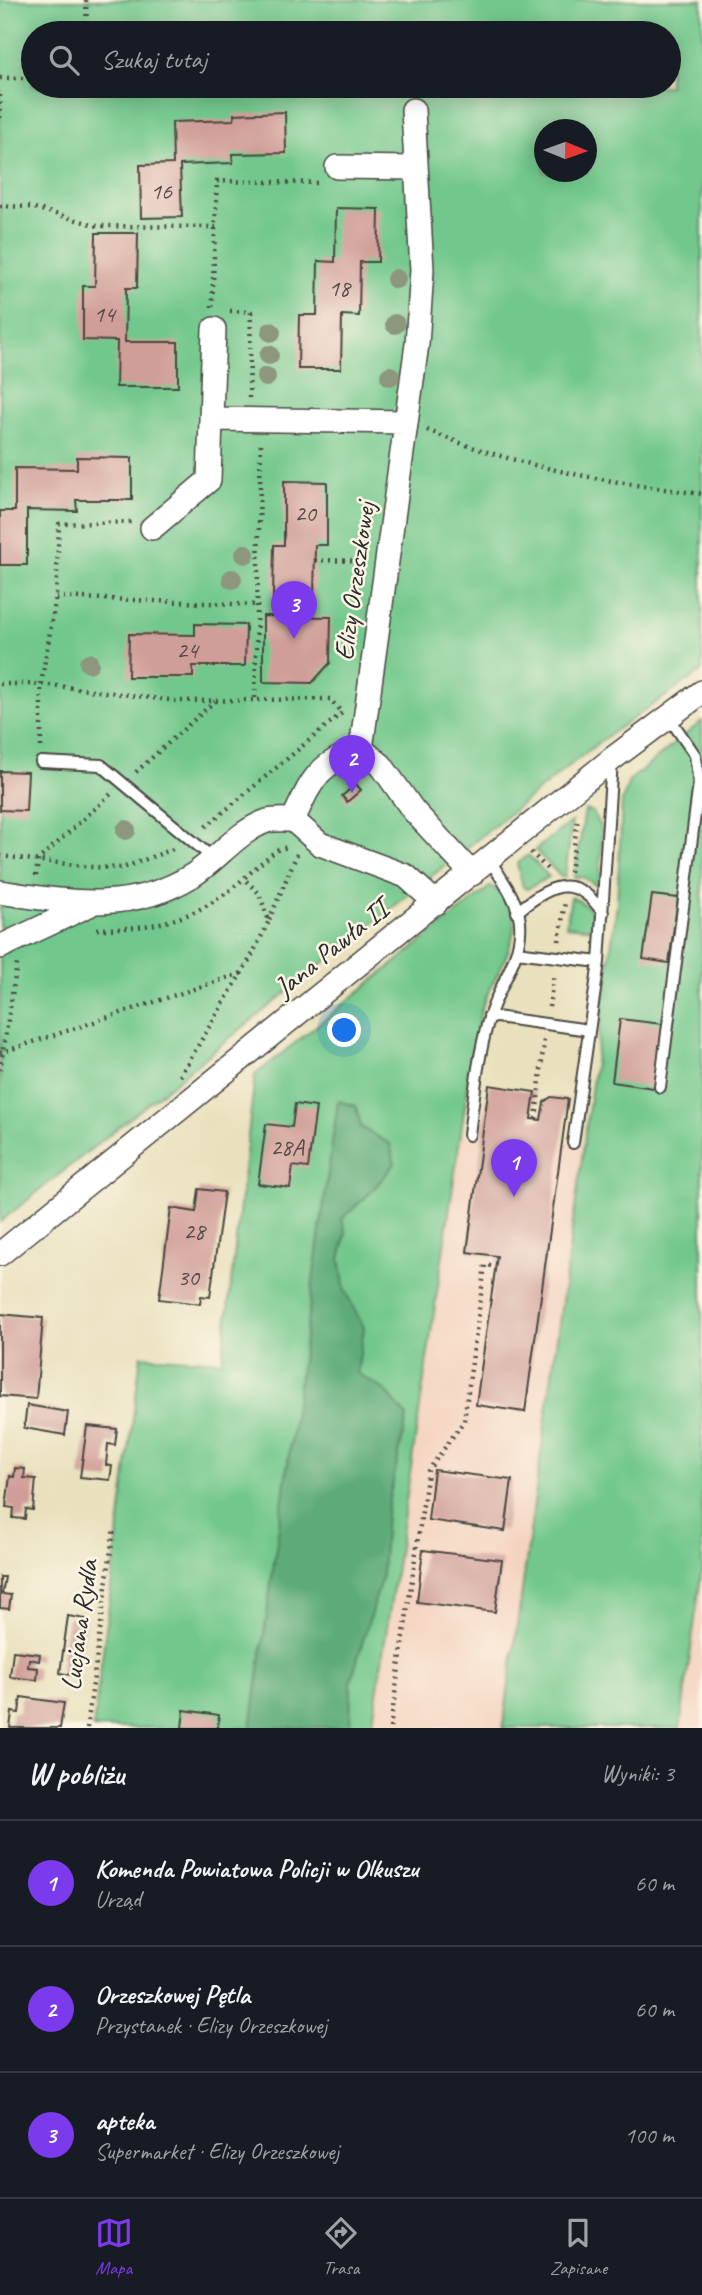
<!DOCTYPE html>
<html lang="pl">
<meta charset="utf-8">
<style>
:root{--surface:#171b24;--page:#20242c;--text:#f1f3f6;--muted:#9ea1a6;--line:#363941;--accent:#7c3aed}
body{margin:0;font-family:Caveat,sans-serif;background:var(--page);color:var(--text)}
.compass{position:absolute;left:534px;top:119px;width:63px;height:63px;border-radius:50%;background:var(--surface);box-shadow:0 4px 18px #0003;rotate:91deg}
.you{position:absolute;left:345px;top:1031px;width:24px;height:24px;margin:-18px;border:5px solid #fff;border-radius:50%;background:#1a73e8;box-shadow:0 0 0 10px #1a73e833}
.badge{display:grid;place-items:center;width:46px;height:46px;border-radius:50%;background:var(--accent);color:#fff;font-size:23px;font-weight:700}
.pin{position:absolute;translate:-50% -58px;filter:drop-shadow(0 2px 4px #0008)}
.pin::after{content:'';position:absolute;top:37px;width:24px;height:21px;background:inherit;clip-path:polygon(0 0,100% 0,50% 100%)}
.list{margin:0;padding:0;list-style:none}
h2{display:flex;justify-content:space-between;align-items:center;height:91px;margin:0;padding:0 28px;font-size:30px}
h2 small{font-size:23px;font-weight:400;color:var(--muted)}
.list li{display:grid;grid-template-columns:46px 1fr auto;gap:21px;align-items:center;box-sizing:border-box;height:126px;padding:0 28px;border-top:2px solid var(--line)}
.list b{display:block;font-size:26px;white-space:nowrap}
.list p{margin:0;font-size:23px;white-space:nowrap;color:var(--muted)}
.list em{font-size:23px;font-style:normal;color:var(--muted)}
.icon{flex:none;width:38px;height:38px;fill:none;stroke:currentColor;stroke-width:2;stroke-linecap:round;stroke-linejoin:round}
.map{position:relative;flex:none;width:702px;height:1728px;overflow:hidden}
.search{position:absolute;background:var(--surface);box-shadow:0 4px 18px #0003;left:21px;right:21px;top:21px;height:77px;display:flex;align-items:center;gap:18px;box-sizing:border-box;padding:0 24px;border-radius:38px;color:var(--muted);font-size:26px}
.sheet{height:469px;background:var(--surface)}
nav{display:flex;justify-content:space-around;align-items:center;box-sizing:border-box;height:98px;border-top:2px solid var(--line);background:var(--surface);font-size:19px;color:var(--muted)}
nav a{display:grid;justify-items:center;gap:4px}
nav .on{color:var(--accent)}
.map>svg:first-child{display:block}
</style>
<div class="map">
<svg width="702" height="1728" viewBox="0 0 702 1728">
<rect width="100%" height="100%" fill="#fcf5e5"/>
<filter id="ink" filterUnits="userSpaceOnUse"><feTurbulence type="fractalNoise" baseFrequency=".0143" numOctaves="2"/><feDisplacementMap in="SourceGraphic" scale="14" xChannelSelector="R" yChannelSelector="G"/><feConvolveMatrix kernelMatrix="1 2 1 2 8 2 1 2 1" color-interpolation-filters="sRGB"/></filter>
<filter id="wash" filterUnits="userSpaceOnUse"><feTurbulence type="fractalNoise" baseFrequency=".00686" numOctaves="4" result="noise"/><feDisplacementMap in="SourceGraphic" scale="28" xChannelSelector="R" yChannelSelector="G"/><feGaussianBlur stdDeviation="1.57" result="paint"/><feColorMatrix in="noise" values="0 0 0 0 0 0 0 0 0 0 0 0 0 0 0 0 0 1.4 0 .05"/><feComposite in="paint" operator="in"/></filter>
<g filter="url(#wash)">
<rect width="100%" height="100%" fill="#e9e1bd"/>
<path fill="#f4d3c0" d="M489,1085L535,1092L532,1119L541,1120L544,1102L551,1097L562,1142L584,1144L503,1728H372L458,1134L482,1136Z
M702,1569V1728H680Z"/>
<path fill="#72c88c" stroke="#4e7a5c" stroke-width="2" fill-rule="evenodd" d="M0,0H702V671L599,742L0,1222ZM33,33H669V86H33ZM544,130H586V172H544Z
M702,721V1568L680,1728H503L617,904L622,801L629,781Z
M585,810L593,812L602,830L600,883L596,885L582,877H574Z
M572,821L565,877H561L535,850Z
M528,855L549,877L527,889L523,887L517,864Z
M491,886C540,917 498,967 484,1002C479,1015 477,1031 474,1045L372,1728H93L141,1356L222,1361L255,1075Z
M571,897C586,903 597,912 595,929L566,926Z"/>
<path fill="#5dac78" stroke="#446c52" stroke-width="2" d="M338,1101L356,1106L361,1127L390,1144L395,1164L371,1192L342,1219L346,1233L340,1259L345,1291L364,1328L357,1373L386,1391L407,1417L386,1513L382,1576L351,1681L350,1728H251Z"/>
<g id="blocks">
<path fill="#d09e98" d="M285,112L286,153L232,154L233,163L180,165L182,217L141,218L140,165L173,164L172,122L234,120V114Z
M336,208L379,209L378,262H360L359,316L342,315L341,369H298L299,315H317L318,261L335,262Z
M96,233H138L137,288H126L125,342H178V387H116L117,341L83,340V286H95Z
M77,457L132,458V500H76L77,511L27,510V565H0V511H15V468L77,469Z
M284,481L327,482V545H315L314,600L273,599L274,545H284Z
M263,616L331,617L330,663L312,683L263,682Z
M195,624L246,625L245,666H193V677H128L129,634L195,635Z
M0,771L28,772L26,811L0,810Z
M356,784L361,790L347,802L342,796Z
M652,895L678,898L669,963L643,959Z
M620,1019L663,1024L654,1088L612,1082Z
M489,1085L535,1092L531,1119L541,1120L544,1102L551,1097L568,1099L525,1412L476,1405L497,1256L467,1252Z
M295,1104L316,1107L308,1168L293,1166L290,1188L258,1184L266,1124L292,1127Z
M199,1189L224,1192L210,1297L201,1296L200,1304L159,1299L171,1208L196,1212Z
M0,1314L43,1318L36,1399L0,1396Z
M27,1405L68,1412L65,1435L24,1428Z
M87,1426L117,1429L115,1445L108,1444L106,1465L112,1466L110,1480L80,1477Z
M15,1468L25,1469L24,1478L36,1479L33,1510L26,1509L25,1519L13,1518L14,1508L6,1507L10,1476L14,1477Z
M434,1470L512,1480L505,1531L428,1520Z
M423,1550L502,1560L495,1612L417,1602Z
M0,1577H5L2,1594L11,1595L9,1609L0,1608Z
M68,1616L86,1619L77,1676L60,1673Z
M13,1651L40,1654L39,1661L29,1659L28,1667L38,1668L37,1680L10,1677Z
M21,1697L64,1703L60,1728H10L12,1712L19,1713Z
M184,1710L219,1715L218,1728H182Z"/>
</g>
</g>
<g filter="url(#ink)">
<use href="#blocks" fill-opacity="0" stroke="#484641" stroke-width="2"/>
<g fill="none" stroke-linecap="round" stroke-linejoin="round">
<g stroke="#484641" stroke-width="14">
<path id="service" d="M41,762L101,765L214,859
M517,912C551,884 575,872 603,913
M516,952L599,962
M489,1016L589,1030
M660,1087L699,783L695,755L668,716
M469,1135C474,1095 478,1056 489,1018C498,986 523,957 520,922C518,900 501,878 489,859
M573,1143L599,962L612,760"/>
</g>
<g stroke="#484641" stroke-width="26">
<path id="minor" d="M337,167L415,168
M211,419L406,422
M152,528L209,480L214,329
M361,749L417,344L422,270L413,110
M361,749L381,765L413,810L472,874
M293,820C312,780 317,764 361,749
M0,892C68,902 131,914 193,875C218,859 238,831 267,821C274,819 285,820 293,820L320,844L406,876L436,903
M0,947L89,905
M0,1254L612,759L702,692"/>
</g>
<path stroke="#484641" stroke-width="4.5" stroke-dasharray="2 5" stroke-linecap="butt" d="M86,0L87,33
M0,78H33
M0,95V123
M0,206L31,207L98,226L216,227
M212,307L217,181L321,183
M230,311L251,312L249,398
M427,430C515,467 607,482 702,494
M315,560L363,561
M56,597L257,605
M0,684H41L177,701L330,699L342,713L204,828
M255,698L261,441
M41,747V684L56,597L59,524L131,522
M136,772L215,701
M531,852L549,871
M0,856L92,867L123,868L173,849
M570,872L578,819
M36,876L38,860L111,794
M269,920L297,854
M97,929C143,929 183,923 222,896C242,882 258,864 277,850L288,847
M559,941L565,902
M549,1007L554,974
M0,1053L242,973
M0,1070L17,964
M180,1076L251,957L269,921L259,893L243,878
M536,1119L544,1040
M87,1728L114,1527
M390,1728L428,1471L464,1421L485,1265L495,1266"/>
<use href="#service" stroke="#fff" stroke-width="10"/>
<use href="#minor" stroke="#fff" stroke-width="23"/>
</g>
<g fill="#8c977d">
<circle cx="396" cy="279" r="10"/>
<circle cx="395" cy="324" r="10"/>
<circle cx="271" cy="332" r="10"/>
<circle cx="269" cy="355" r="10"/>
<circle cx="390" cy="376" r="10"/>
<circle cx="266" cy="377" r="10"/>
<circle cx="245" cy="554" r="10"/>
<circle cx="232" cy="579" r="10"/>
<circle cx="89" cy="663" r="10"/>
<circle cx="126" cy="830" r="10"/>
</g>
</g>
<g text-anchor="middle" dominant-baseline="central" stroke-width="5" stroke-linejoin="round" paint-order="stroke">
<g font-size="24" fill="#544846">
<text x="161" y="191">16</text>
<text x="339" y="288">18</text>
<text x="104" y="314">14</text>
<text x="305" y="513">20</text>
<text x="187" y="650">24</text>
<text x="287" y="1147">28A</text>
<text x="194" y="1231">28</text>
<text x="188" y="1277">30</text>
</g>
<g font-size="28" fill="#2b2b2b" stroke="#fcf5e5">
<text transform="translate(354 581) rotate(-82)">Elizy Orzeszkowej</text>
<text transform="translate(331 948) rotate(-39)">Jana Pawła II</text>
<text transform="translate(79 1625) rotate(-82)">Lucjana Rydla</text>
</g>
</g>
</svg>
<svg class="compass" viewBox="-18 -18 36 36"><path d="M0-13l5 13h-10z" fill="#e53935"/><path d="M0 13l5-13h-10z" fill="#9ea1a6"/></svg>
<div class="you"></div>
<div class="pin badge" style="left:514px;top:1197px">1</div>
<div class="pin badge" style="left:352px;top:793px">2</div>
<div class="pin badge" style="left:294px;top:639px">3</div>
<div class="search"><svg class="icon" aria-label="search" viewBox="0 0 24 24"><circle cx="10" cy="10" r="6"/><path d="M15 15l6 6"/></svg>Szukaj tutaj</div>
</div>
<section class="sheet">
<h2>W pobliżu<small>Wyniki: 3</small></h2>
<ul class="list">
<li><span class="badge">1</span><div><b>Komenda Powiatowa Policji w Olkuszu</b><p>Urząd</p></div><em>60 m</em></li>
<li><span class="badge">2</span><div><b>Orzeszkowej Pętla</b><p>Przystanek · Elizy Orzeszkowej</p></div><em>60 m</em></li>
<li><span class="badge">3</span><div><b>apteka</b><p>Supermarket · Elizy Orzeszkowej</p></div><em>100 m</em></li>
</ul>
</section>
<nav>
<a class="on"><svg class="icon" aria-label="map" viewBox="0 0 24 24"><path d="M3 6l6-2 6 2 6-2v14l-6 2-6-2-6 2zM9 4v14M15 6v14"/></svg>Mapa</a>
<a><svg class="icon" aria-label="directions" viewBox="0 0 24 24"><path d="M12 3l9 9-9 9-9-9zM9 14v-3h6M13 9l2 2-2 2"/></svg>Trasa</a>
<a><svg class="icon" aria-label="saved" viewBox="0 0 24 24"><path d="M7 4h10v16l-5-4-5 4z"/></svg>Zapisane</a>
</nav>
